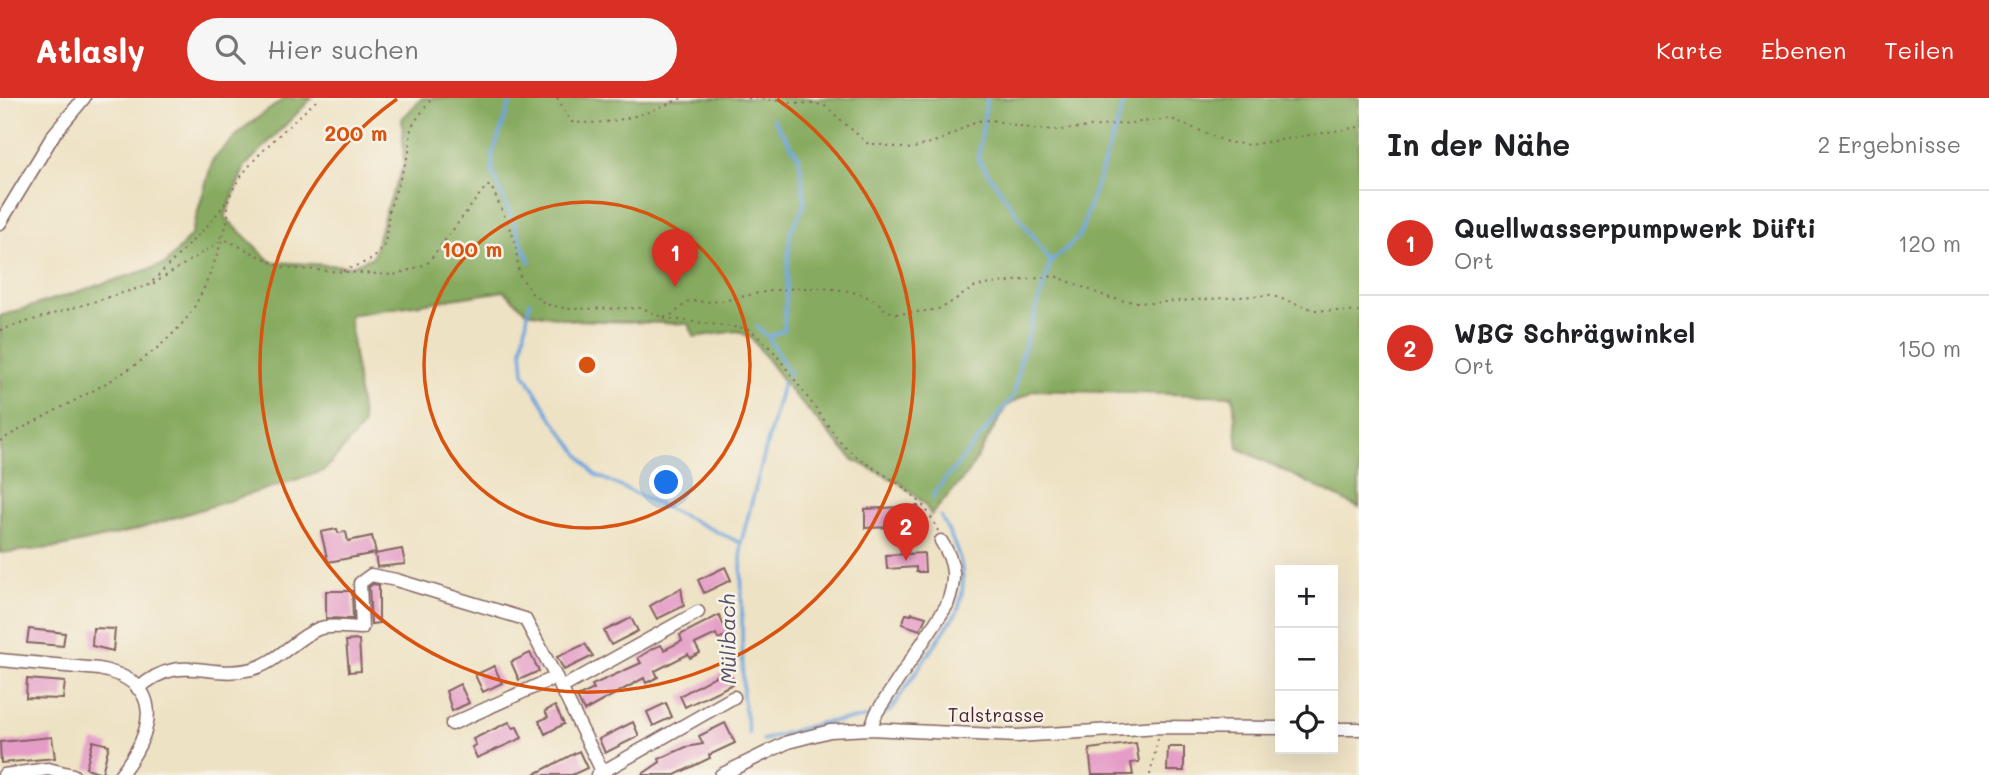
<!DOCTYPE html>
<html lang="de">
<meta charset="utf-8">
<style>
:root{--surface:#fff;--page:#f6f6f6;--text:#202124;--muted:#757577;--line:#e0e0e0;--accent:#d93025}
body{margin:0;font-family:Mali,sans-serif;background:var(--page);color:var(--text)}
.controls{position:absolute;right:21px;bottom:21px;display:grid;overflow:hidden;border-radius:0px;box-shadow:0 7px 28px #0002}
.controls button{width:63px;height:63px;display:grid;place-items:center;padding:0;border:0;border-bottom:2px solid var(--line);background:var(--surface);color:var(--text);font:35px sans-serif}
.you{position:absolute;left:667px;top:385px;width:24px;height:24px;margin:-18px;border:5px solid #fff;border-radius:50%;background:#1a73e8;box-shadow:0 0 0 10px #1a73e833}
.badge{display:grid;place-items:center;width:46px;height:46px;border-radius:50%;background:var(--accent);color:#fff;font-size:23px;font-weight:700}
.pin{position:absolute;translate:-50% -58px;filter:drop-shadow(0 2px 4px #0008)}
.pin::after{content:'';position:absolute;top:37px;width:24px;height:21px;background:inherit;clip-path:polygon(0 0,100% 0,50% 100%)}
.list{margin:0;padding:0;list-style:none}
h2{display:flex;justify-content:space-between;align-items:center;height:91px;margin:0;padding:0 28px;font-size:30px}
h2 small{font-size:23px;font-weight:400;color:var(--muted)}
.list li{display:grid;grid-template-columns:46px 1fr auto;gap:21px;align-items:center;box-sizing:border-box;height:105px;padding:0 28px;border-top:2px solid var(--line)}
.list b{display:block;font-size:26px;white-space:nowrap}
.list p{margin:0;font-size:23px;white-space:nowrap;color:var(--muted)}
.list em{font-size:23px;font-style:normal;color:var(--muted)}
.icon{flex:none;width:38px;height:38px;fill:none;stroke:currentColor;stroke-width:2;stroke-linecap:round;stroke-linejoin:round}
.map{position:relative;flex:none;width:1359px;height:677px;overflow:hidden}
header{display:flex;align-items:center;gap:42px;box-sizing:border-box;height:98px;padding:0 35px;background:var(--accent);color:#fff}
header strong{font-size:33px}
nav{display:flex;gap:38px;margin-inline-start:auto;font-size:24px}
.search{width:490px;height:63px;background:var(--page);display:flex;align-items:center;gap:18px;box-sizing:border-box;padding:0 24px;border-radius:38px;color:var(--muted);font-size:26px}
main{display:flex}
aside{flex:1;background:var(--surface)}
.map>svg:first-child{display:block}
</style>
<header>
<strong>Atlasly</strong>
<div class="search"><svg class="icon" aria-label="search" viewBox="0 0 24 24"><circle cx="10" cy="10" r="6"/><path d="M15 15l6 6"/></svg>Hier suchen</div>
<nav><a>Karte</a><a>Ebenen</a><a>Teilen</a></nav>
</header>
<main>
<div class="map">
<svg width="1359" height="677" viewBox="0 0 1359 677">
<rect width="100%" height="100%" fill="#f7f3e8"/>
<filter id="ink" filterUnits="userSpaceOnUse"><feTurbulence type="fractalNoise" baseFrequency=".0143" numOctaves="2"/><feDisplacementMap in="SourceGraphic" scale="14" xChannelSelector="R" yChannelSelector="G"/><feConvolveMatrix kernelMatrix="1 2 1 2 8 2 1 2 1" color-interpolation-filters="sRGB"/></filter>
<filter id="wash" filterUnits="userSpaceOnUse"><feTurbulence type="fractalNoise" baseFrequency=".00686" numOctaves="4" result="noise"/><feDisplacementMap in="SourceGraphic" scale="28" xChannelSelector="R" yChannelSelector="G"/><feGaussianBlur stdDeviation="1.57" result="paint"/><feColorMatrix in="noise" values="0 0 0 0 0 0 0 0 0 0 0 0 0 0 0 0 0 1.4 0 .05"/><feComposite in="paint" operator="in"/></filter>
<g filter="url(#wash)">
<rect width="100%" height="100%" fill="#eee2c4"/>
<path fill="#86aa5f" stroke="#686445" stroke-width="2" d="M285,0H312L245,68L225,119L271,164L351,168L373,159L385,115L404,66L402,21L422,0H1359V410L1238,350L1233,298L1034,292L1006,309L969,374L931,417L924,405L898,384L853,362L794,297L752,241L738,233L694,239L689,226L573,222L527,214L504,193L349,217L363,328L324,373L132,433L61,449L0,455V218L166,166L191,137L213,61L244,30Z"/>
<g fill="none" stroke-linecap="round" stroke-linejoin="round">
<path stroke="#6ea6dd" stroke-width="3.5" d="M512,0L492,58L493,76L530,164
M987,0L978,61L1051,164
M773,21L799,59L805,105L790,135L784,232L768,239L790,276
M530,203L522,251L524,275L553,322L594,376L741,445
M757,229L768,239
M933,400L934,395L1014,298L1021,260L1051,164L1079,139L1126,0
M880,617L890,613L957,514C971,477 958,450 941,419
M749,636L743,601L741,445L783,285
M763,642L820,625L873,619"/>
</g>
<g id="blocks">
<path fill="#e59dc7" d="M918,408L924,428L865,430V411Z
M337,431L338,435L346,434L348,443L372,438L376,455L328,464L321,434Z
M402,451L405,466L377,469L375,456Z
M924,455L925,474H916V469L887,471L886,457Z
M725,469L731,482L704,495L698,482Z
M373,486L379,487V525L371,526L369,489Z
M681,490L684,508L657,521L650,508Z
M326,493H352L353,521L326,520Z
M912,515L926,519L920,532L902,526L906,516L911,517Z
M719,517L728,537L718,541L716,536L695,546L700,555L690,560L688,556L655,573L658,579L646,585L644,580L584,613L577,599L594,591L592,587L641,565L638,560L654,550L661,547L664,552L682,543L680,537Z
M631,520L638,533L611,547L604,533Z
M93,530L115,531L113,553L92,548Z
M29,531L65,535L63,548L27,545Z
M359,542L361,573L349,574L346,543Z
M585,546L593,558L564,572L557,559Z
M530,555L539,573L519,582L511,564Z
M494,568L502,585L483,594L475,577Z
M728,571L735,585L685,609L680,598Z
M27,581L65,584L63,601L26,600Z
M460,586L469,605L452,613L446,593Z
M666,605L672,619L653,628L647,614Z
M555,608L564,626L545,636L539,623L548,619L545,613Z
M509,624L513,630L517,629L522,640L477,660L472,649L476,647L473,641Z
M633,624L639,638L605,655L599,641Z
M725,625L735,645L709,657L710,660L675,677H641L660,664L659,661L686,649L703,646L699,638Z
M52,639L55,660L1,665L0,644Z
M93,643L109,647L102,675L86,670Z
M1136,645L1139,664L1131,665L1133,677H1092L1089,651Z
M1168,649H1184V673H1167Z
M579,653L587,670L572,677H533Z"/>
</g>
</g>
<g filter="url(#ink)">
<use href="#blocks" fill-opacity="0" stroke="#836361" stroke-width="2"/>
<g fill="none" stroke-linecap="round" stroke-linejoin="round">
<g stroke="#836361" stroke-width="15">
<path id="minor" d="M0,125L54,36L84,0
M0,562L99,571C168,585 153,635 120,677
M561,590L698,514
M138,591C179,553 208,582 252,571C277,565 295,540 318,531C330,526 349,530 362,530L360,485L371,477L396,482L525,521L556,579
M452,626L556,579L604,677
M870,631L877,614L947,507C956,482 956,466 941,443
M1333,631H1359
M4,677L48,671L73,677
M597,677L734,599
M721,677L788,644L830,633L870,631L1017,638L1159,629L1280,630"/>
</g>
<path stroke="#836361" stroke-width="2" stroke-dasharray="2 5" stroke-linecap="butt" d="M557,0L571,24C611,28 645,17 682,0
M748,0L824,7L867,45L911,51L943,41L976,23L991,22L1034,31L1059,32L1172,21L1227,44L1249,47L1359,29
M220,139L284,170L394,177L427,166L480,96L487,88H491L515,142L519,176L533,197L546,206L568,211L643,210L663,220L750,231L772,251L841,345C875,379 918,384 938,433
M343,173L373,161L385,147L389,113L409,54L411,29L432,0
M153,186L219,144
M664,219L673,216L690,202C717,208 739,198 765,194C796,188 866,185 885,212L898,216L927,213L942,210L976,188L1055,178L1110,200L1126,203L1150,205L1270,197L1315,212L1359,214
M0,232L149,187L209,126L226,104
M0,343C61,306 140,278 186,221C203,200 223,145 228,118C229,113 227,108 228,103C239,68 293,25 319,0
M1150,677L1158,640"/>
<use href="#minor" stroke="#fff" stroke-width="12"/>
</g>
</g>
<g fill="none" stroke="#d8530f" stroke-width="3.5">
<circle cx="587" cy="267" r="163"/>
<path d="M777 1A327 327 0 1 1 397 1"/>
</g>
<g text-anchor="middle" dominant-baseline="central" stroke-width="5" stroke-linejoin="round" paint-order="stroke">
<g font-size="19" fill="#4a1f2b" stroke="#f7f3e8">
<text x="996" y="616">Talstrasse</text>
</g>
<g font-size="21" font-style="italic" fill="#574e69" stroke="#f7f3e8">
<text transform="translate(727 541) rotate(-91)">Mülibach</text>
</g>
</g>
<circle cx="587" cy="267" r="10" fill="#d8530f" stroke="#f7f3e8" stroke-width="3.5"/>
<g font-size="21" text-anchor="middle" font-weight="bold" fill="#d8530f" stroke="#f7f3e8" stroke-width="5" stroke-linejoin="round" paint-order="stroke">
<text x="356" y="43">200 m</text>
<text x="472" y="159">100 m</text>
</g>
</svg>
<div class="controls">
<button>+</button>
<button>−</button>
<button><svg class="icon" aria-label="locate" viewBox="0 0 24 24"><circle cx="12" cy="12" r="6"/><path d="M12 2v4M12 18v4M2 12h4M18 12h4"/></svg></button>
</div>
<div class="you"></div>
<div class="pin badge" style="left:675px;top:189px">1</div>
<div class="pin badge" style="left:906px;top:463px">2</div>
</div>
<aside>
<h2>In der Nähe<small>2 Ergebnisse</small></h2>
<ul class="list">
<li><span class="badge">1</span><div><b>Quellwasserpumpwerk Düfti</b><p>Ort</p></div><em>120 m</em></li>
<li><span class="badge">2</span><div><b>WBG Schrägwinkel</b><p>Ort</p></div><em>150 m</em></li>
</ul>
</aside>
</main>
